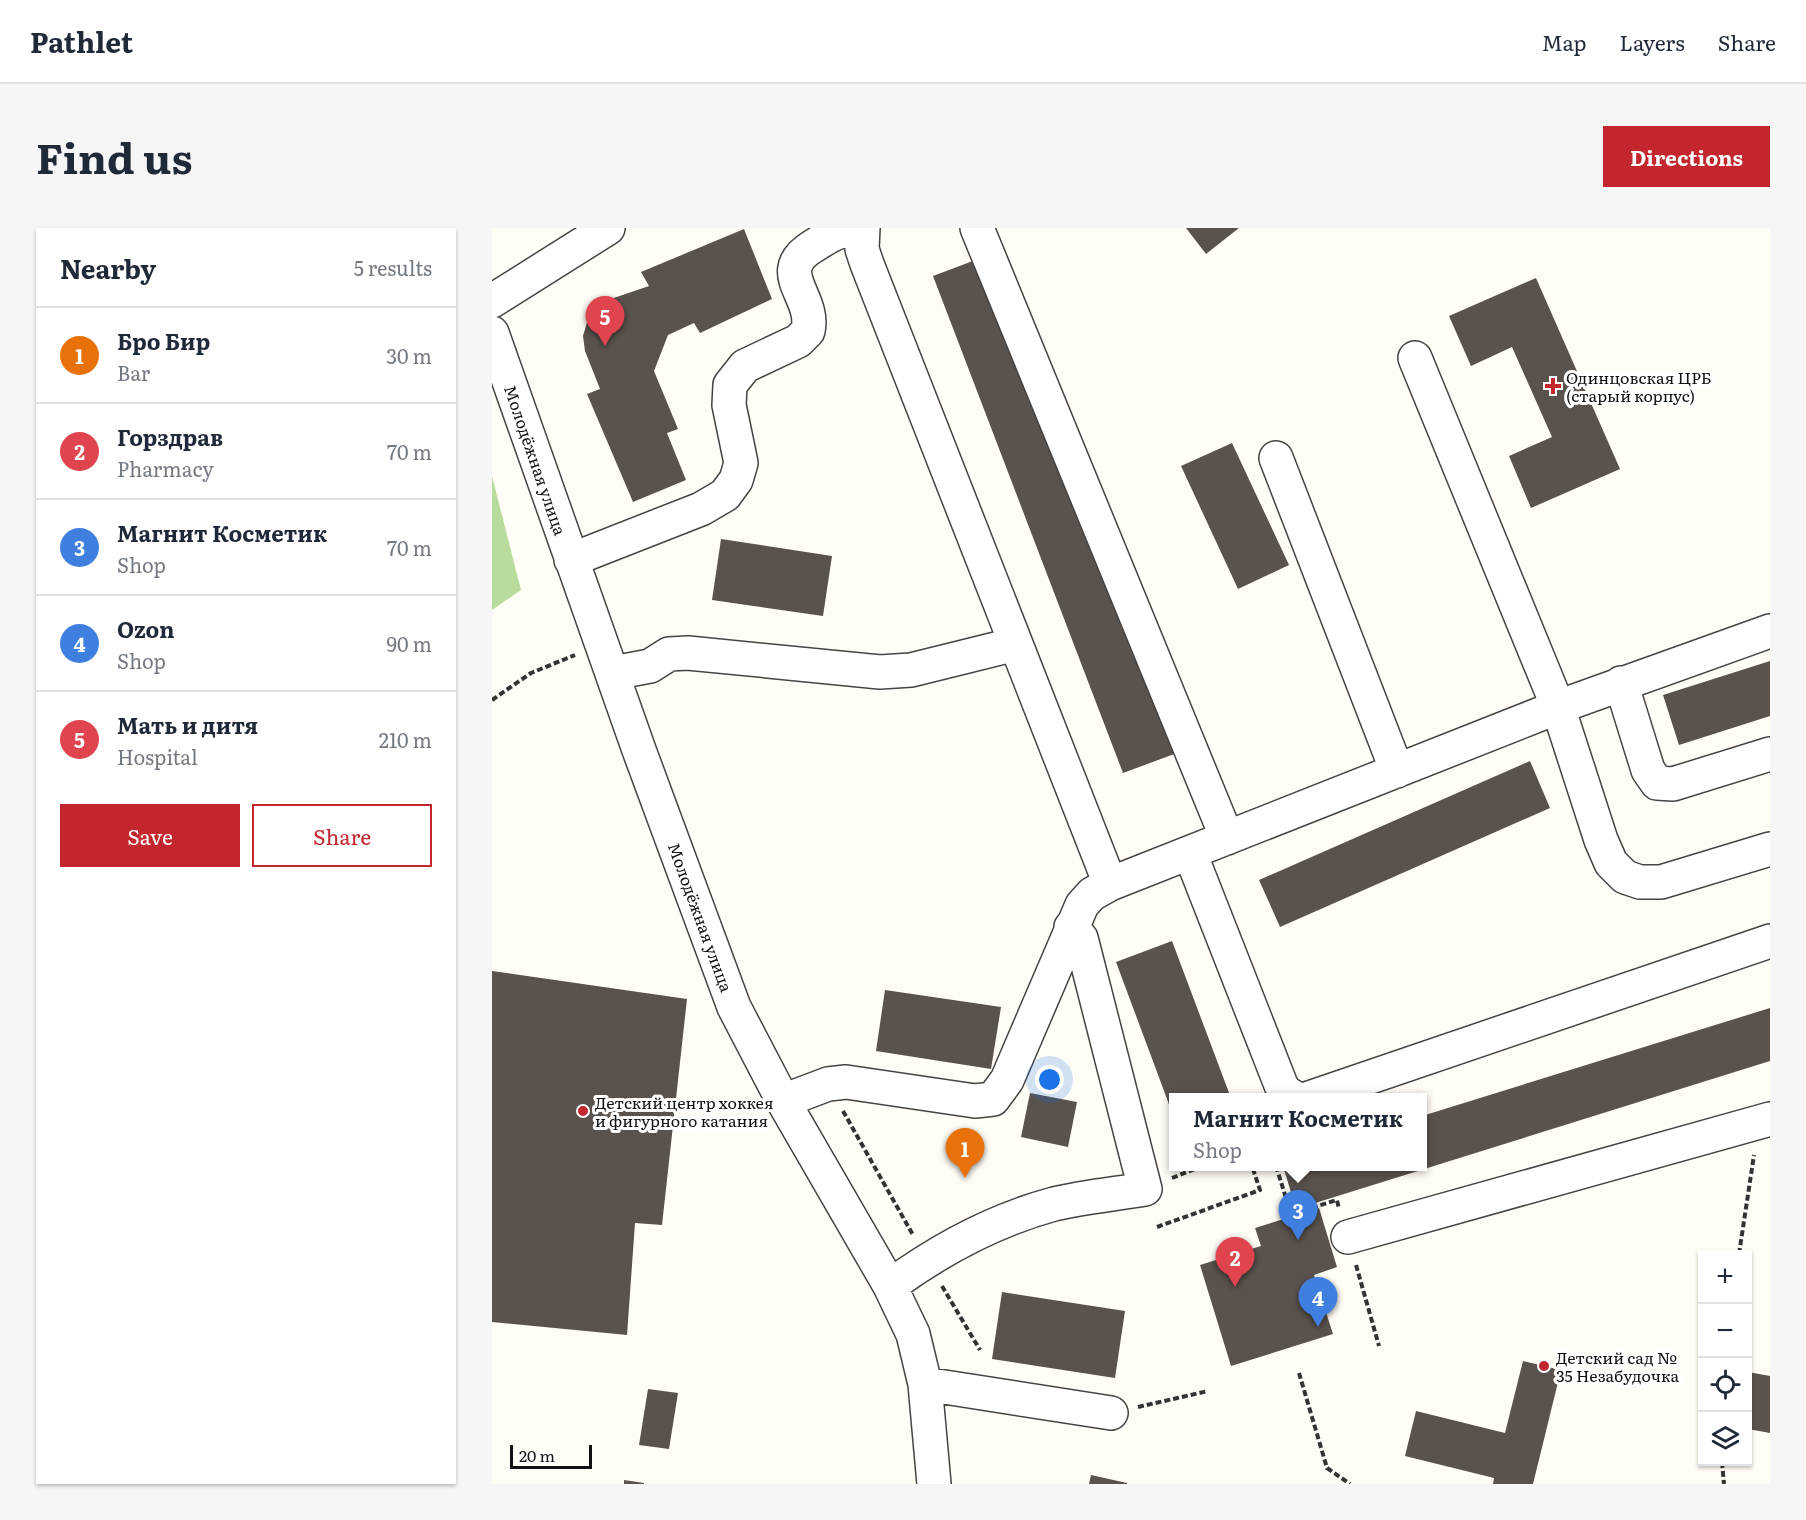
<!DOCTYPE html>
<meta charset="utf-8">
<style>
:root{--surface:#fff;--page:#f6f6f7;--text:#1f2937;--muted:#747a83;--line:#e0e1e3;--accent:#c4262e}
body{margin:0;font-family:Literata,serif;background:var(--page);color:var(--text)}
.controls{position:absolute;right:18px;bottom:18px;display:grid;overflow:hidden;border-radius:0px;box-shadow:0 2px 4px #0004}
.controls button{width:54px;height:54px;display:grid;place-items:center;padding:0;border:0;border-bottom:2px solid var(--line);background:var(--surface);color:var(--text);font:30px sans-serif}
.scale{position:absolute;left:18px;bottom:15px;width:82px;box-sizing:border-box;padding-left:6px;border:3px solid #111;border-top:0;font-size:16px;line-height:21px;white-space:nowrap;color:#111;-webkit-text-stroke:4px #fff;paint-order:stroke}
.you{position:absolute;left:558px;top:852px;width:21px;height:21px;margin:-15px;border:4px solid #fff;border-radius:50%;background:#1a73e8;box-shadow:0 0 0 9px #1a73e833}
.badge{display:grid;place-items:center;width:39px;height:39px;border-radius:50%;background:var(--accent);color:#fff;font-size:20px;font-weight:700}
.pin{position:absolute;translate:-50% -50px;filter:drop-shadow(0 2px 3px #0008)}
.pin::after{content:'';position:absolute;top:32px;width:21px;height:18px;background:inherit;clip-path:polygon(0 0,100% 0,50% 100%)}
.popup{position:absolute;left:677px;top:865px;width:258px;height:78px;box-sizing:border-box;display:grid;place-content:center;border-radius:0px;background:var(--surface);filter:drop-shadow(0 2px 4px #0005);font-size:20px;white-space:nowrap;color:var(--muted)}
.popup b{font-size:22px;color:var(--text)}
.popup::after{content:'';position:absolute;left:50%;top:100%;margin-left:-12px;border:12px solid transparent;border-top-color:var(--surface)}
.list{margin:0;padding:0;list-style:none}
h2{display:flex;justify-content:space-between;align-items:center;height:78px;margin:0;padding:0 24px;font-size:26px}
h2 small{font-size:20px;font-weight:400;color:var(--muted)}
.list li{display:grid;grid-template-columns:39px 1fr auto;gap:18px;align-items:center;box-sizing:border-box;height:96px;padding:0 24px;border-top:2px solid var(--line)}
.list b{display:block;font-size:22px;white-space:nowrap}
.list p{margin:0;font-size:20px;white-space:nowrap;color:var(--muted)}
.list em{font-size:20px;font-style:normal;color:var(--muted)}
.actions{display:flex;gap:12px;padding:18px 24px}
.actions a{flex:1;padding:14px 0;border:2px solid var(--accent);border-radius:0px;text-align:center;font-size:21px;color:var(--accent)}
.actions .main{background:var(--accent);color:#fff}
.icon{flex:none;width:33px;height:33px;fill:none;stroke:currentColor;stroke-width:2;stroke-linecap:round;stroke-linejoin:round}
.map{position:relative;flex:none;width:1278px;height:1256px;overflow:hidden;border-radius:0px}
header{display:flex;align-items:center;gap:36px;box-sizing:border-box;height:84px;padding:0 30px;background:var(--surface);border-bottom:2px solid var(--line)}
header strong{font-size:28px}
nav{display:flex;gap:33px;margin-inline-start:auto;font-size:21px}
.intro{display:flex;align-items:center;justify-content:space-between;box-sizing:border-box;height:144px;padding:0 36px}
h1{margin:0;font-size:42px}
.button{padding:15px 27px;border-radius:0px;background:var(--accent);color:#fff;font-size:21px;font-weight:700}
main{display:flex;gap:36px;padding:0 36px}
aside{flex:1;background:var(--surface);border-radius:0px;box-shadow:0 2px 4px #0004}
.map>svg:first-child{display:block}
</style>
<header>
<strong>Pathlet</strong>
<nav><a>Map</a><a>Layers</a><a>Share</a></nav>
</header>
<div class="intro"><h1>Find us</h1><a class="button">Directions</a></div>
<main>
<aside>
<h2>Nearby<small>5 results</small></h2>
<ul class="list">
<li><span class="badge" style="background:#e8710a">1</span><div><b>Бро Бир</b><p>Bar</p></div><em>30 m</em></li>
<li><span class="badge" style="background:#e0444e">2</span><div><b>Горздрав</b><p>Pharmacy</p></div><em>70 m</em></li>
<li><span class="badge" style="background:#3f7fe0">3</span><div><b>Магнит Косметик</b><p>Shop</p></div><em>70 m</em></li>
<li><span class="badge" style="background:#3f7fe0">4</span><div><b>Ozon</b><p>Shop</p></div><em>90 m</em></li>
<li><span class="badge" style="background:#e0444e">5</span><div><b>Мать и дитя</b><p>Hospital</p></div><em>210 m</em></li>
</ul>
<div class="actions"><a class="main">Save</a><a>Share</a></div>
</aside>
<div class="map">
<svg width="1278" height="1256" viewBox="0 0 1278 1256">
<rect width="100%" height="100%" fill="#fffdf5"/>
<path fill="#b9dc9c" d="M0,248L29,362L0,382Z"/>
<path fill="#5a524d" d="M694,0H747L714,26Z
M252,1L280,71L208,105L202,95L176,107L162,143L186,201L175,205L194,252L141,274L95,166L108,161L93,123L91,108L98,84L107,75L157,58L149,44Z
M494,28L685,525L631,545L441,48Z
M1044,50L1128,241L1039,280L1017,228L1060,209L1020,119L979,138L957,88Z
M740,215L797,337L746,361L689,238Z
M229,311L340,328L331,388L220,372Z
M1278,433V488L1187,517L1171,467Z
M1038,533L1058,580L788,699L767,652Z
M680,713L739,870H682L681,887L624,734Z
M0,743L195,771L170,997L143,995L135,1107L0,1094Z
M393,762L509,779L499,841L384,823Z
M1278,780V833L804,981L791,938H930V888Z
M538,865L585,874L576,919L529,909Z
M827,980L845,1039L822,1047L841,1106L739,1138L708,1037L769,1018L763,1000Z
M510,1064L633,1083L623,1150L500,1131Z
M1031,1133L1069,1142L1041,1256H1001L1002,1250L913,1228L924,1183L1013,1205Z
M1256,1144L1278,1148V1205L1256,1201Z
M156,1161L186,1165L177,1221L147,1217Z
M599,1247L635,1255V1256H597Z
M132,1252L152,1255V1256H132Z"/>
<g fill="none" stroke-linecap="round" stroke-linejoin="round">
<g stroke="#444" stroke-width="36">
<path id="minor" d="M371,0L370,21L375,36L618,656
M485,0L735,610
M0,73L116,0
M0,105L147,522L242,779L291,873L398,1058L421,1106L433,1156L442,1256
M923,130L1066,479L1278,403
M784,230L905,543
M79,332L209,281L233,267L244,252L249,235L237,177L238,157L253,138L306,113L316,103C324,67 277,44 323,17C342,5 347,1 370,3
M121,445L158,438L177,426L196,425L388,444L419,442L524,416
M1129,455L1156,542L1165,555L1181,556L1278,526
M698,625L789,857L793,864L803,870
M817,870L1278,713
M291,873L336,856L354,854L483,873L501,871L515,852L590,677L600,666L618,656L1066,479L1109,612L1119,635L1133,649L1148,654H1169L1278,621
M856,1009L1278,891
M398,1058C447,1022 503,992 562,976C592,969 623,966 653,961L589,710L579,699
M433,1156L619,1185"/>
</g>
<path stroke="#333" stroke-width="4" stroke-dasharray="6 3" stroke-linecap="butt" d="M0,472L39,445L83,427
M351,883L421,1007
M784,938L799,986L845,972L847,981
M680,950L710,938
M665,999L768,962L760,938
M1247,1026L1262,927
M864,1037L887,1118
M450,1058L488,1122
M807,1145L835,1240L858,1256
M646,1179L716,1163
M1230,1234L1232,1256"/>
<use href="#minor" stroke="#fff" stroke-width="33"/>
</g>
<g fill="#c4262e" stroke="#fff" stroke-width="2">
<path d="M1058 149h6v6h6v6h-6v6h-6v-6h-6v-6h6z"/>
<circle cx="91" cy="883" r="6"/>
<circle cx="1052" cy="1138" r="6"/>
</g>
<g text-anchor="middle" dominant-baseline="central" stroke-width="6" stroke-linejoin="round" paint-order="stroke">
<g font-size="16" fill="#111" stroke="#fff" text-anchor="start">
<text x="1074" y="149">Одинцовская ЦРБ<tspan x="1074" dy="18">(старый корпус)</tspan></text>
<text x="103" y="874">Детский центр хоккея<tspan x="103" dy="18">и фигурного катания</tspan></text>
<text x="1064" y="1129">Детский сад №<tspan x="1064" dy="18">35 Незабудочка</tspan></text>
</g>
<g font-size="16" fill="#111" stroke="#fff">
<text transform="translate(44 232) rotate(71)">Молодёжная улица</text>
<text transform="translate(209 689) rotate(70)">Молодёжная улица</text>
</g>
</g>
</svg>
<div class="controls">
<button>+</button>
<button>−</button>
<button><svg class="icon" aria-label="locate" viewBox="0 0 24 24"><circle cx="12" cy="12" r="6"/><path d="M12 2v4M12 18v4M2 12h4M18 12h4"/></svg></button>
<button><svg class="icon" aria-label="layers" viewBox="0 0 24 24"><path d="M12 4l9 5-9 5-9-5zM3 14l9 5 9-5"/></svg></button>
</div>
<div class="scale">20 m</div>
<div class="you"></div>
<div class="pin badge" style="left:473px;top:950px;background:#e8710a">1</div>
<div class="pin badge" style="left:743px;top:1059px;background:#e0444e">2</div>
<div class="pin badge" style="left:806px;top:1012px;background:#3f7fe0">3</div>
<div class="popup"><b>Магнит Косметик</b>Shop</div>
<div class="pin badge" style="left:826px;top:1099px;background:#3f7fe0">4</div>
<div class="pin badge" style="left:113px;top:118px;background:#e0444e">5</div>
</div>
</main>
